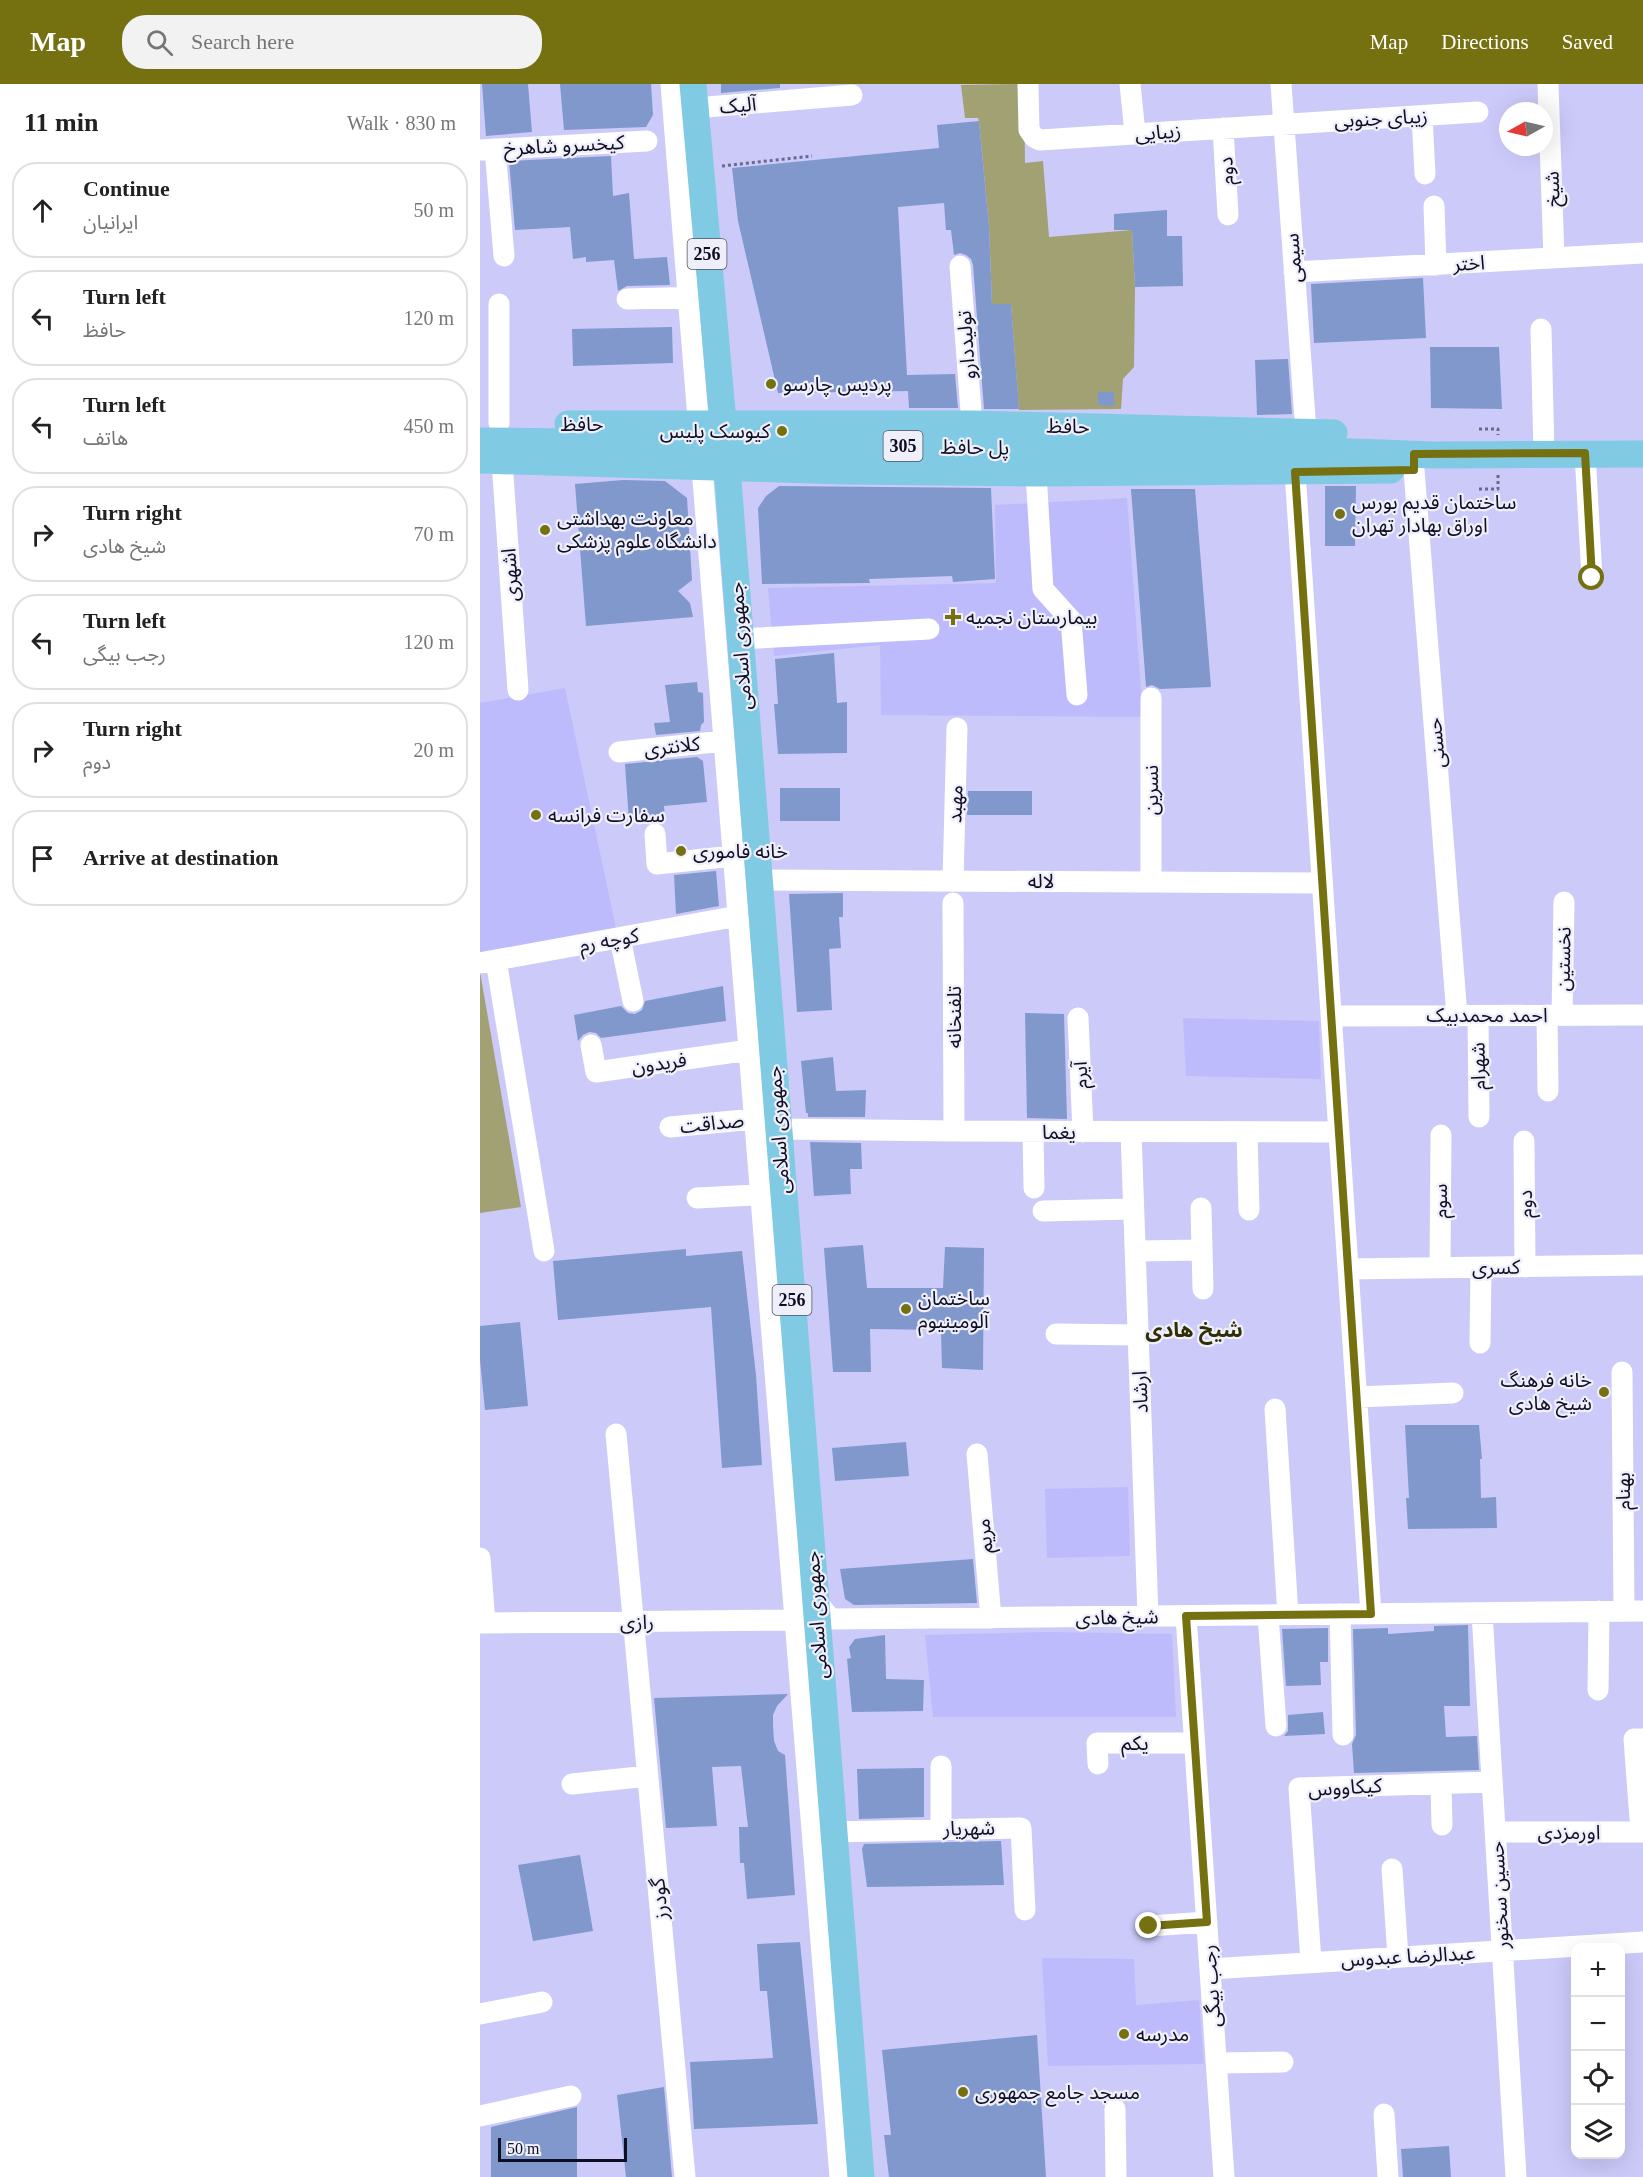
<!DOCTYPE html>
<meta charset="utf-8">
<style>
:root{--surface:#fff;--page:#f2f2f2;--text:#222;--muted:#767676;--line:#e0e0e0;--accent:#757010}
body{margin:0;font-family:"Times New Roman","Noto Sans Arabic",serif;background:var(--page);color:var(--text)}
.controls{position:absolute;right:18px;bottom:18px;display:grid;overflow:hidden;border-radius:12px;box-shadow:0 6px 24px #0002}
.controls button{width:54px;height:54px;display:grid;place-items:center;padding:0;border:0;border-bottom:2px solid var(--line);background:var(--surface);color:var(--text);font:30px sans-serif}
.compass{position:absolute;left:1019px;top:18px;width:54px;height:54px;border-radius:50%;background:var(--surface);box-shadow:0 6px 24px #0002;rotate:262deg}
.scale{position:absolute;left:18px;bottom:15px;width:129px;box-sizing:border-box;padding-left:6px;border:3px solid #100e22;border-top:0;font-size:16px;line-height:21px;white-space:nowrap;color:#100e22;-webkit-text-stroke:4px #efeffb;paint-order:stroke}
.stop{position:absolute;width:18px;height:18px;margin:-14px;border:4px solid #757010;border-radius:50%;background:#fff}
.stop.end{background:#757010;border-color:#fff;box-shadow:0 2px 6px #0008}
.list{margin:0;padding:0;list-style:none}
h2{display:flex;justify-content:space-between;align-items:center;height:78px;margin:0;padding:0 24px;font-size:26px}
h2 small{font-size:20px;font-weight:400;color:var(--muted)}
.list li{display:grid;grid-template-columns:39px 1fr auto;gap:18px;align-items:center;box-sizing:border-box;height:96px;margin:0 12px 12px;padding:0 12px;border:2px solid var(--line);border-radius:24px}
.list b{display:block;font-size:22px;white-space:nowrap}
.list p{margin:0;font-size:20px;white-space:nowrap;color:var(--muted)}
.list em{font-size:20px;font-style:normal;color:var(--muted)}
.icon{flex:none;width:33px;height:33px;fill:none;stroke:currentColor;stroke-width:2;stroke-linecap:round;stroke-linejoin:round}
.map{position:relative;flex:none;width:1163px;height:2093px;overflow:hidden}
header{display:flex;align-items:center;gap:36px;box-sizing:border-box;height:84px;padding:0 30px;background:var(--accent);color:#fff}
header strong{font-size:28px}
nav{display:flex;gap:33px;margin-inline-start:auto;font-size:21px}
.search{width:420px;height:54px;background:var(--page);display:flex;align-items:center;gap:15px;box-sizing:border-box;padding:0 21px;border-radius:24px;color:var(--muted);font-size:22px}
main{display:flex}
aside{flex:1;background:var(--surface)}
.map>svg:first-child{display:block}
</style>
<header>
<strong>Map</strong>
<div class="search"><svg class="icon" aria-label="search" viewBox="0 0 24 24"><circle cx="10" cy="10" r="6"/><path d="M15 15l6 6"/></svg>Search here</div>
<nav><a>Map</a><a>Directions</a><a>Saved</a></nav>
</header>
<main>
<aside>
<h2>11 min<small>Walk · 830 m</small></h2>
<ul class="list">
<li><svg class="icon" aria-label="ahead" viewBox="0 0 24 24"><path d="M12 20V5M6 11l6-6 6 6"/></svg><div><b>Continue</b><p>ایرانیان</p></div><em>50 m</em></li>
<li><svg class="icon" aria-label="left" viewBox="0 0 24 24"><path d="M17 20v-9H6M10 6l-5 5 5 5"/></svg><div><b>Turn left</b><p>حافظ</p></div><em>120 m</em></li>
<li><svg class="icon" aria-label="left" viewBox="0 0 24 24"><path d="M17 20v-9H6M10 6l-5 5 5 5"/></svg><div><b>Turn left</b><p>هاتف</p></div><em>450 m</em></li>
<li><svg class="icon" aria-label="right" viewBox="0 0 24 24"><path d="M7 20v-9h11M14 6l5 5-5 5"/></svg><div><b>Turn right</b><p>شیخ هادی</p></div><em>70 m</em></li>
<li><svg class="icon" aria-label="left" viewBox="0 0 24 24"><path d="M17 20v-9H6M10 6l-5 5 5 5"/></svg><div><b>Turn left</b><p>رجب بیگی</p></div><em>120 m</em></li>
<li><svg class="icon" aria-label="right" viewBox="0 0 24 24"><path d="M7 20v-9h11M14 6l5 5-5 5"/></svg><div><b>Turn right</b><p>دوم</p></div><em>20 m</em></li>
<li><svg class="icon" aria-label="arrive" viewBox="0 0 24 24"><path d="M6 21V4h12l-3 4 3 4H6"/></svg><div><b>Arrive at destination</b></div></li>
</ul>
</aside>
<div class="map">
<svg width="1163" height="2093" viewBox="0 0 1163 2093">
<rect width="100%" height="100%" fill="#cbcaf9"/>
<path fill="#bebbfc" d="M647,414L663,633L401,631L400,561L294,572L288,504L516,499L515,421Z
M85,604L136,844L0,870V619Z
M703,934L839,937L841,995L706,992Z
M648,1403L650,1472L567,1474L565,1405Z
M568,1548L692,1550L696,1633H453L445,1551Z
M562,1874L654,1875L656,1921L719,1916L724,1980L568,1982Z"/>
<path fill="#a2a173" d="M544,0L545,79L563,77L569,153L652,146L655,203L654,283L643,295L641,325L539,326L531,221L512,220L509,142L499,37L498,34H485L481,1Z
M0,888L41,1123L0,1129Z"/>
<path fill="#8198cc" d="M2,0H48L52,48L6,52Z
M80,0H171L173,31L166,43L84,46Z
M241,0H300V4L241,9Z
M499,37L509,142L512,220H531L539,325H504L493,181L491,175L486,171L480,169L474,171L471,146H466L464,119L418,123L427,291L475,290L478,324H429L428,307L298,309L258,137L252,84L459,64L457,41Z
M131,72L133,112L149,109L154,175L187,173L190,201L147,202L138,207L134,176L106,178V173L93,175L90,143L35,146L29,77Z
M687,126V152H702L703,202L655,203L652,146H634V130Z
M943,194L946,254L834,259L831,200Z
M192,243L193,279L93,282L92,245Z
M950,263H1019L1022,325L951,324Z
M808,275L812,330L777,331L775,276Z
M618,308H634V322L618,321Z
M143,396L185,397L207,414L212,496L198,507L210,519L213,533L106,542L95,400Z
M299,402L511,404L515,495L473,498L472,492L389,495L390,499L282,500L278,424L286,412Z
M845,402H876L875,462H845Z
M651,405H715L731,603L680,605L672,601L666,603Z
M354,569L357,619L367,618V669L298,670L294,620H298L295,575Z
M217,598L218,608L223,609L224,638L221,641L220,647L176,651L174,639L190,638L185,601Z
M217,673L223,677L227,718L184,722L185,735L149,738L145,680Z
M300,704H360V737H300Z
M488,707H552V731H487Z
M236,787L239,822L196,830L194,791Z
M363,809V833H359L361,864L349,865L352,926L317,928L309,810Z
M243,902L246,937L121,954L116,949L109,948L103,951L98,957L94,931L141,922L148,929L155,930L162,926L165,917Z
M545,929L584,930L587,1035L547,1034Z
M353,973L356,1007L386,1006L385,1033H328V1029H326L321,977Z
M330,1058L381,1059L382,1085H370L371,1110L334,1112Z
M383,1161L387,1204H463L465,1163L504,1164L503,1286L462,1284L461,1246L390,1245L391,1288H353L344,1164Z
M206,1165V1172L262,1167L276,1291L282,1381L242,1384L231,1223L78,1236L73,1177Z
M40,1238L48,1322L5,1326L0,1276V1242Z
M925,1341H999L1002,1375H1000L1001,1414L1016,1413L1017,1444L928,1445L926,1414H929Z
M426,1358L429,1392L355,1397L352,1364Z
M493,1475L497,1519L374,1521L365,1515L360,1485Z
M988,1541L990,1622H964L966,1653L997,1652L999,1686L874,1689L872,1660L876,1651L873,1545L908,1544V1550L954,1547V1542Z
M848,1544V1578H840L841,1601L806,1602L802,1545Z
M405,1551L406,1595L444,1596L443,1627L372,1628L367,1575L371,1574L369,1563L375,1555Z
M308,1610L297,1622L293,1631V1641L294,1657L298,1667L305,1671L315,1811L267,1815L264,1779H260L259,1743H268L261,1682L232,1683L237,1742L186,1744L174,1614Z
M843,1628L845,1650L804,1652L808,1647V1631Z
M444,1684V1733L379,1735L377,1685Z
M521,1757L524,1801L387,1803L382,1765L384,1760Z
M100,1771L113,1847L53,1857L38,1781Z
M320,1858L338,2040L214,2045L210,1978L293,1974L287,1907H280L277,1860Z
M557,1951L566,2093H409L404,2051H411L402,1966Z
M184,2003L192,2093H146L137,2011Z
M97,2023V2093H11V2043Z
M969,2062L971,2093H923L921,2065Z"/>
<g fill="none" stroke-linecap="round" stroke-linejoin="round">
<path stroke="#6a698a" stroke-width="3" stroke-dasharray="3 3" stroke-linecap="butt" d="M242,82L332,72
M999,345H1018V351
M999,405H1018V390"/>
<path stroke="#fff" stroke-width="21" d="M191,0L360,2093
M548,0L549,46L554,53L560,56L998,28
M650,0L655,49
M801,0L826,348
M1068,0L1074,174
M215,24L372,11
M942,32L945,90
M743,44L748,131
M15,65L24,172
M0,66L167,57
M954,122L956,181
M480,182L492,340
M814,188L1163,169
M147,215L222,213
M19,220V339
M1061,245L1064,370
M1105,369L1112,494
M22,377L38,606
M934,386L977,932
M815,388L891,1530
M556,389L563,505L591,536L597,611
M260,555L449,545
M671,614V798
M139,668L244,657
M175,750L177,780L253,772
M279,796L842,799
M473,797L477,644
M473,819L474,1047
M140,854L153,917
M16,876L64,1167
M0,879L258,832
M1067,931L1068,1007
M1082,931L1084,818
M851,932L1163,931
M998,932L999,1033
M598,934L603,1048
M111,961L116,988L269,966
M190,1043L274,1035
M298,1045L474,1047L859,1048
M553,1048L554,1104
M651,1048L668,1532
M767,1048L769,1126
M1044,1057L1045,1183
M217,1114L294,1110
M721,1124L723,1205
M563,1127L653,1125
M655,1167L722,1166
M960,1184L961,1051
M868,1185L1163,1181
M576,1250L658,1251
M1000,1259L1001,1184
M1142,1288L1144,1527
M877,1313L973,1309
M795,1325L808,1531
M136,1350L205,2093
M497,1370L511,1534
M0,1474L5,1539
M335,1516L351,1535L1163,1527
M1002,1529L1036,2093
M860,1530L863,1651
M788,1531L796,1642
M706,1532L744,2093
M0,1539L315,1536
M1118,1606L1119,1527
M618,1680L617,1659H714
M92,1700L168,1692
M961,1700L962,1741
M461,1744V1682
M353,1748L541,1744L545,1826
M1015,1748H1163
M1161,1748L1154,1655H1163
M912,1785L918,1873
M669,1842L727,1838
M831,1878L819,1704L1012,1698
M730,1885L1163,1858
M0,1930L62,1918
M736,1979L803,1978
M635,2025L636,2093
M904,2030L908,2093
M0,2032L91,2012"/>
<path stroke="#80cae3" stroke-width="27" d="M213,0L247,384L381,2093
M88,340H492L854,349
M0,357L846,367L954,371L1163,370
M0,376L363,387L556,389L911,386"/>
</g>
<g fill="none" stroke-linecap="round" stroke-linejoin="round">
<path stroke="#757010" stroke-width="8" d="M669,1842L727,1838L706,1532L891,1530L815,388L934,386V370L1105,369L1112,494"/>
</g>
<g fill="#757010" stroke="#efeffb" stroke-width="2">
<circle cx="291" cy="300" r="6"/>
<circle cx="302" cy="347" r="6"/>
<circle cx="860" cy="430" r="6"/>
<circle cx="65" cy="446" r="6"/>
<path d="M470 524h6v6h6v6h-6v6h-6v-6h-6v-6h6z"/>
<circle cx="56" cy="731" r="6"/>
<circle cx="201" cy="767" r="6"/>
<circle cx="426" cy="1225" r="6"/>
<circle cx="1124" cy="1308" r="6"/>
<circle cx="644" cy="1950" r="6"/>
<circle cx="483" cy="2008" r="6"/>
</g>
<g text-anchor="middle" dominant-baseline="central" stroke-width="4.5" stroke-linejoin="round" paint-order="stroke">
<g fill="#efeffb" stroke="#535263" stroke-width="1.5">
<rect x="207.5" y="155" width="39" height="30" rx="4.5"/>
<rect x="403.5" y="347" width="39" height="30" rx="4.5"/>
<rect x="292.5" y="1201" width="39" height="30" rx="4.5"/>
</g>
<g font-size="18" font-weight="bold" fill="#100e22">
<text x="227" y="170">256</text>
<text x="423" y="362">305</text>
<text x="312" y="1216">256</text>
</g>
<g font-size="20" fill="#100e22" stroke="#efeffb">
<text transform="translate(258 21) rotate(-5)">آلیک</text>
<text transform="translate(901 34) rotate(-3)">زیبای جنوبی</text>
<text transform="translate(678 48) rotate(-4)">زیبایی</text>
<text transform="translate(84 61) rotate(-3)">کیخسرو شاهرخ</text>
<text transform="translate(746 87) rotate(-93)">دوم</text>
<text transform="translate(1072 105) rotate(-92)">شیخ</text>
<text transform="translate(813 174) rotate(-94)">سیمی</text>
<text transform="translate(989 179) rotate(-3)">اختر</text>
<text transform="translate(486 261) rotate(-94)">تولیددارو</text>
<text x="102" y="340">حافظ</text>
<text transform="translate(588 342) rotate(1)">حافظ</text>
<text transform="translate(495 363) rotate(1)">پل حافظ</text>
<text transform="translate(30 491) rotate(-94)">اشهری</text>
<text transform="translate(260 562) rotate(-94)">جمهوری اسلامی</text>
<text transform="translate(956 659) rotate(-95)">حسنی</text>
<text transform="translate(192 662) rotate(-6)">کلانتری</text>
<text transform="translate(671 706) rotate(-90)">نسرین</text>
<text transform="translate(475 720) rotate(-88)">مهبد</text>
<text x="561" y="797">لاله</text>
<text transform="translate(129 856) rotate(-10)">کوچه رم</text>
<text transform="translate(1083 875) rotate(-89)">نخستین</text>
<text x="1007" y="931">احمد محمدبیک</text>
<text transform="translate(474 933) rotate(-90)">تلفنخانه</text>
<text transform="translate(179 979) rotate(-8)">فریدون</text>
<text transform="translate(998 982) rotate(-91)">شهرام</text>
<text transform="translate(600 991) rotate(-92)">آیرم</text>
<text transform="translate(232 1039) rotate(-6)">صداقت</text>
<text transform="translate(298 1046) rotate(-94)">جمهوری اسلامی</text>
<text x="579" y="1048">یغما</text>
<text transform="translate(960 1117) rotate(-90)">سوم</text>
<text transform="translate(1045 1120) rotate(-91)">دوم</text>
<text transform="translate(1016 1183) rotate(-1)">کسری</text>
<text transform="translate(660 1308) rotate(-92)">ارشاد</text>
<text transform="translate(1143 1407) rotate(-90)">بهنام</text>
<text transform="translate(504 1452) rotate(-95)">مریم</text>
<text transform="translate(336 1531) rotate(-94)">جمهوری اسلامی</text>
<text transform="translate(637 1533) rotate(-1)">شیخ هادی</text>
<text transform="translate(157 1538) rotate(-1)">رازی</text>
<text x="655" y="1659">یکم</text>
<text transform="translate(865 1703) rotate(-3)">کیکاووس</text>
<text transform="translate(489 1744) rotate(-1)">شهریار</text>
<text x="1089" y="1748">اورمزدی</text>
<text transform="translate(1019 1811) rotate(-93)">حسین سخنور</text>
<text transform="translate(179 1815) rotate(-95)">گودرز</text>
<text transform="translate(928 1872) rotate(-3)">عبدالرضا عبدوس</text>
<text transform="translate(731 1902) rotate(-94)">رجب بیگی</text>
</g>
<g font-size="20" fill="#100e22" stroke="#efeffb" text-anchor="start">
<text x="303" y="300">پردیس چارسو</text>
<text x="290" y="347" text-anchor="end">کیوسک پلیس</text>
<text x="872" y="418">ساختمان قدیم بورس<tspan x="872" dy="23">اوراق بهادار تهران</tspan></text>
<text x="77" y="434">معاونت بهداشتی<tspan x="77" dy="23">دانشگاه علوم پزشکی</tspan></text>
<text x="486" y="533">بیمارستان نجمیه</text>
<text x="68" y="731">سفارت فرانسه</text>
<text x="213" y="767">خانه فاموری</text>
<text x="438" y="1214">ساختمان<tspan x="438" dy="23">آلومینیوم</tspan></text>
<text x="1112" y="1296" text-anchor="end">خانه فرهنگ<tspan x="1112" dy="23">شیخ هادی</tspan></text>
<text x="656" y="1950">مدرسه</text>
<text x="495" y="2008">مسجد جامع جمهوری</text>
</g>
<g font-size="21" font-weight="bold" fill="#312e03" stroke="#efeffb">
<text x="714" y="1246">شیخ هادی</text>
</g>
</g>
</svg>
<div class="controls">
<button>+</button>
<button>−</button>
<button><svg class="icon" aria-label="locate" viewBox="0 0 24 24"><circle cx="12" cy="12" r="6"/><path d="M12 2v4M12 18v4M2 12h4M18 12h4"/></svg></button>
<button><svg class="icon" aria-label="layers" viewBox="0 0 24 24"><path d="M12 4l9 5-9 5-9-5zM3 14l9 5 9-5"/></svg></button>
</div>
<svg class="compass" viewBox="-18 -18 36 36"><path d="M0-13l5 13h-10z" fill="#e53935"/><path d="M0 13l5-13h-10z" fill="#767676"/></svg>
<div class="scale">50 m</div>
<div class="stop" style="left:1112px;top:494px"></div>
<div class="stop end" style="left:669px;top:1842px"></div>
</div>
</main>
